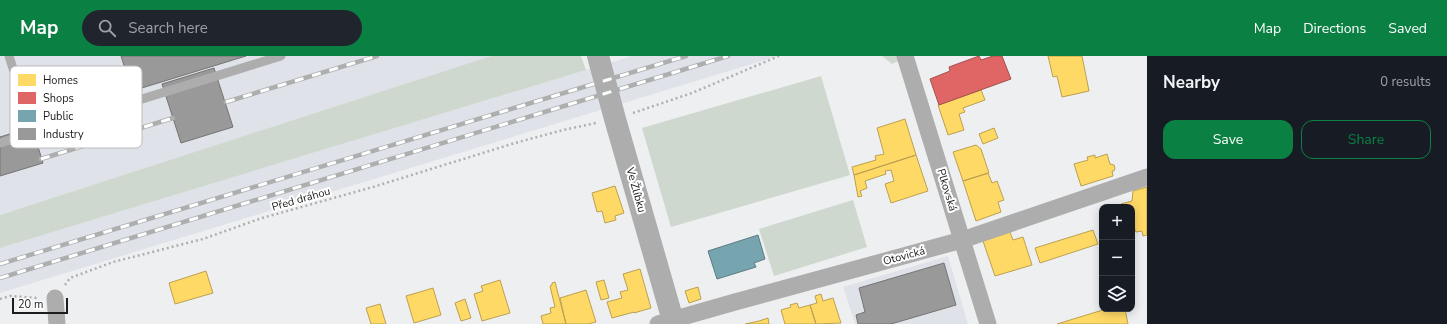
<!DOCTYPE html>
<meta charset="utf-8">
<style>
:root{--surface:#171b24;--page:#20242c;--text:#f1f3f6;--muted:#9ea1a6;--line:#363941;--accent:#0b8043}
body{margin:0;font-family:"Nunito Sans",sans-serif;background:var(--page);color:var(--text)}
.controls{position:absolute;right:12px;bottom:12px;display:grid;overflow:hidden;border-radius:8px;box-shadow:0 2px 10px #0003}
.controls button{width:36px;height:36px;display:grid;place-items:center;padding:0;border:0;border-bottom:1px solid var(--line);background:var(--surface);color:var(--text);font:20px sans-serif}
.scale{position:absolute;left:12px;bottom:10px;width:56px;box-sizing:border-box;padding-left:4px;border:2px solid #1c1c1d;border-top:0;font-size:11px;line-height:14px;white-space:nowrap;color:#1c1c1d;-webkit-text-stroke:3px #fff;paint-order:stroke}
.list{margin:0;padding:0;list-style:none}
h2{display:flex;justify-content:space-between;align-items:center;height:52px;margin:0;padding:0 16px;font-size:17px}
h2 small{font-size:13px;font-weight:400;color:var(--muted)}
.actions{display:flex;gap:8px;padding:12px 16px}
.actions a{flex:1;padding:9px 0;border:1px solid var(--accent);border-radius:12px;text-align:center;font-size:14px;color:var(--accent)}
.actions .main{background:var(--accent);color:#fff}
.icon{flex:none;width:22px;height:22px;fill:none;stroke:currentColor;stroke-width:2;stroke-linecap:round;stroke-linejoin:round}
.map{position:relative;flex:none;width:1147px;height:268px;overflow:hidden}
header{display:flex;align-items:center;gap:24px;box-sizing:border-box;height:56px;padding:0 20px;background:var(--accent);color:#fff}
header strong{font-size:19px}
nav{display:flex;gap:22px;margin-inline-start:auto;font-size:14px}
.search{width:280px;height:36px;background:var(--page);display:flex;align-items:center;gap:10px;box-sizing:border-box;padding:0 14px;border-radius:22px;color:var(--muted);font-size:15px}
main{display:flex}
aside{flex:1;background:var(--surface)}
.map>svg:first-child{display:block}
</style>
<header>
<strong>Map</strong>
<div class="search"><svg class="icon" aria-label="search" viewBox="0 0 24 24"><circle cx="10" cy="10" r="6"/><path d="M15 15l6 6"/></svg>Search here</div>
<nav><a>Map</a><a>Directions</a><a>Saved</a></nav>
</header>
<main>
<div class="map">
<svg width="1147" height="268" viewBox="0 0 1147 268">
<rect width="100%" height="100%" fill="#eeeff1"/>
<path fill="#dfe2e8" d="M0,0H491L0,159Z
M632,0H778L0,237V192Z
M948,200L968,268H855L843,231Z"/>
<path fill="#ced8ce" d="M491,0H581L586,14L0,192V159Z
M882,0H908L892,8Z
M821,20L850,119L671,171L642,72Z
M853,144L867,191L774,220L759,173Z"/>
<path fill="#ffd966" stroke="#bba050" d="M1048,0H1082L1089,35L1062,41L1057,20L1053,21Z
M981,34L985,44L963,52L965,56L959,58L964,74L948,79L938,49Z
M905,63L916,99L854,119L852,111L876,104L875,100L884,98L877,72Z
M994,72L998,82L983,88L979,78Z
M976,89L981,93L989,117L963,125L953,96Z
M1107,98L1110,108L1114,109L1115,112L1114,115H1112L1113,120L1081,130L1074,108L1088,104L1087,101L1095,99V102Z
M916,99L928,135L891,147L885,128L894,125L891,114L885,115L886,118L865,125L867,132L860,135L862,140L858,141L854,119Z
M988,117L992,127L997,125L1004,144L998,146L1001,156L976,165L963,125Z
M615,130L624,157L615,160L616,164L605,167L602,155L597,156L592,137Z
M1147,131V179L1143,180L1142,175L1136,176L1134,171L1132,172V151H1122L1121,148L1132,145L1133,135Z
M1093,174L1098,188L1040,207L1035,192Z
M1010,176L1013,184L1023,181L1032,209L995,220L983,185Z
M640,213L651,252L634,257V256L612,262L607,246L622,242L620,236L628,234L623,218Z
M206,215L213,237L175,248L169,227Z
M500,224L510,257L482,265L474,238L483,235L481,230Z
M604,224L609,242L601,244L596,226Z
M555,226L566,268H543L541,260L551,257L550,252L555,251L550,230L552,229V227Z
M698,231L701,243L689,247L685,235Z
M433,232L441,259L414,267L406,240Z
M586,234L596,266L588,268H566L560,242Z
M821,238L823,245L833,242L841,267L816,268L810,249L817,247L815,240Z
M465,243L471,262L461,265L455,247Z
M797,247L799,252L810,249L816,268H785L781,254L791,251L790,249Z
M380,248L386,268H371L366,252Z
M1106,253H1125L1128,268H1057Z
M768,262L769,268H745L759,265Z"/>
<path fill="#e06666" stroke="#a55050" d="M979,0L981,4L993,0H1002L1011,23L939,49L930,23L950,15L949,11Z"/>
<path fill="#76a5af" stroke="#5b7c83" d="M758,179L765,203L754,207L756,211L717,223L708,195Z"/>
<path fill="#999" stroke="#747474" d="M121,0H246L132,35Z
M214,12L233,71L181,87L162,28Z
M32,71L43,107L0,120V81Z
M944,207L956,249L891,268H858L856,259L865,256L859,232Z"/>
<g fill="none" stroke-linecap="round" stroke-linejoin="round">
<path stroke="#afaeb0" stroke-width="2.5" stroke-dasharray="2 3" stroke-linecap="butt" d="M633,57L692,37L779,0
M65,229L70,222L113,206L203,183L262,162L373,131L515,87L563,74L596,67
M0,243L10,240L37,242"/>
<path stroke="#adadad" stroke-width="9" d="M9,0L23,44L51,71
M0,87L281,0"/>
<path stroke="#adadad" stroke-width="17" d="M905,0L988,268
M55,242L57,268
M658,268L735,246L962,184L1147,121"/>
<path stroke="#adadad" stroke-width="22" d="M598,0L615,63L674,268"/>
<g stroke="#adaeae" stroke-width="4.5">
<path id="rail" d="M226,46L377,0
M41,103L173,62
M0,208L686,0
M0,222L728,0"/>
</g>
<use href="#rail" stroke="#fff" stroke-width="3" stroke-dasharray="9" stroke-linecap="butt"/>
</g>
<g text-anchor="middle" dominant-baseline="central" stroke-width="4" stroke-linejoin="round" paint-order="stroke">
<g font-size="11" fill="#1c1c1d" stroke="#fff">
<text transform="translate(636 134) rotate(74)">Ve Žlíbku</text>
<text transform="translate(947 134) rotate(73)">Plkovská</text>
<text transform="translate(301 143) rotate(-16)">Před dráhou</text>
<text transform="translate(904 200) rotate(-15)">Otovická</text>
</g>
</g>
<rect x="10" y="10" width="132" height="82" rx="6" fill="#fff" stroke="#bbb" stroke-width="1"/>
<rect x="18" y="18" width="18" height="12" fill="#ffd966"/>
<rect x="18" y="36" width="18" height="12" fill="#e06666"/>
<rect x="18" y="54" width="18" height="12" fill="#76a5af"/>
<rect x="18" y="72" width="18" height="12" fill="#999"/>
<g font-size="11" fill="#1c1c1d">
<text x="43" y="28">Homes</text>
<text x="43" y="46">Shops</text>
<text x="43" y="64">Public</text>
<text x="43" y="82">Industry</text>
</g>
</svg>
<div class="controls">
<button>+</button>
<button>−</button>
<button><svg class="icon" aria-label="layers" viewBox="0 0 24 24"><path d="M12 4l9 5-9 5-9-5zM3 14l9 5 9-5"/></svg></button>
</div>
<div class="scale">20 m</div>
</div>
<aside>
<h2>Nearby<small>0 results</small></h2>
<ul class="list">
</ul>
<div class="actions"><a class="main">Save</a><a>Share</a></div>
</aside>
</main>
